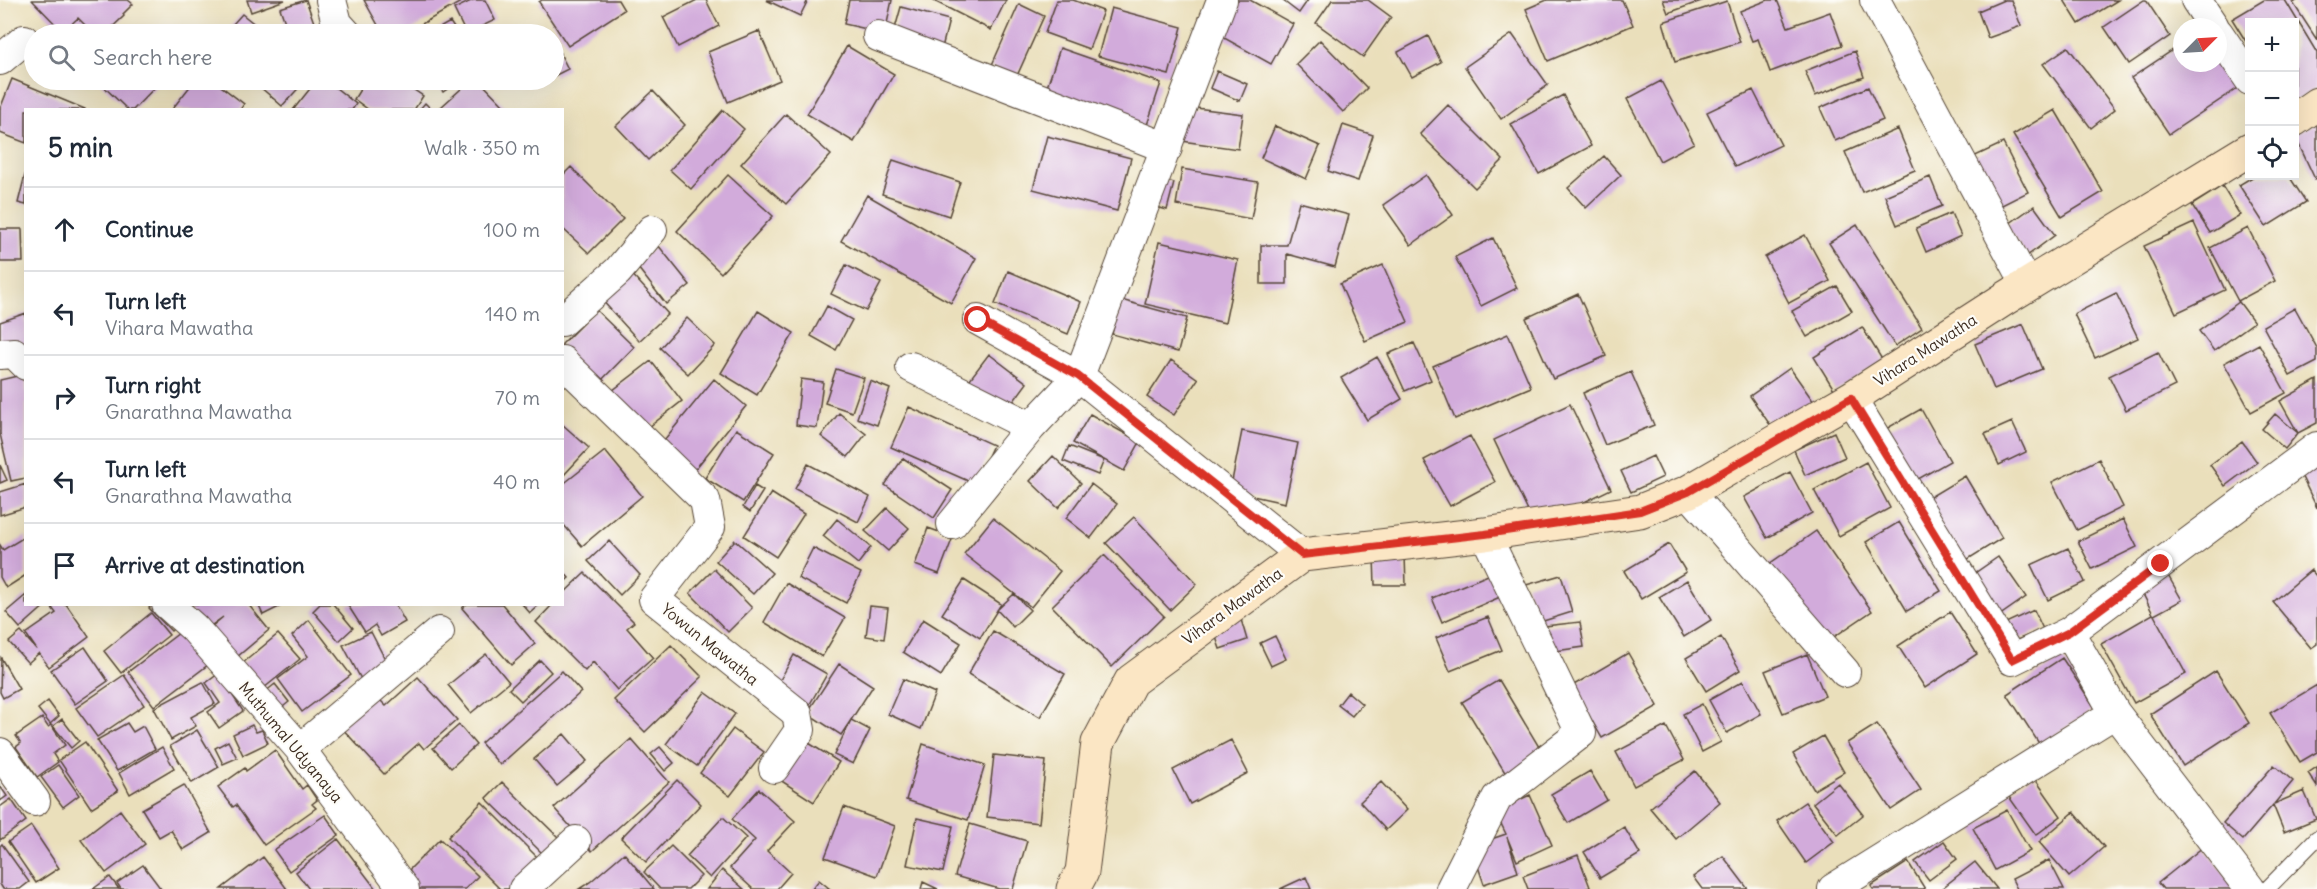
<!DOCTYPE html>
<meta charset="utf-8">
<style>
:root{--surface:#fff;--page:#f6f6f7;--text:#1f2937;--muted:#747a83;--line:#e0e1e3}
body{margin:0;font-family:Delius,sans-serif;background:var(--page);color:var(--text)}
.controls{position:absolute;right:18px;top:18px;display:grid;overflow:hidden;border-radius:0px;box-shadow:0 6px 24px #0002}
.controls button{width:54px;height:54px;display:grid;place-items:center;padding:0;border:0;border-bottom:2px solid var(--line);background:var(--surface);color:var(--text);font:30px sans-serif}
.compass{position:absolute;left:2173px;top:18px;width:54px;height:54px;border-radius:50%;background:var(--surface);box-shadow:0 6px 24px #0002;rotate:66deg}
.stop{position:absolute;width:18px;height:18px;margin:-14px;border:4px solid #d93025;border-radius:50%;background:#fff}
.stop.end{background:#d93025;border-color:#fff;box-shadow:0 2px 6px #0008}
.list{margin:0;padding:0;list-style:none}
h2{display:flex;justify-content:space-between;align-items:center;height:78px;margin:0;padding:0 24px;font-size:26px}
h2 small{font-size:20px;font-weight:400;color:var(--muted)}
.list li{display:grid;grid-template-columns:39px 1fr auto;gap:18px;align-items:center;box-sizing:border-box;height:84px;padding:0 24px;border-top:2px solid var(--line)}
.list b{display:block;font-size:22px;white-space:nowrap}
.list p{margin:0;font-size:20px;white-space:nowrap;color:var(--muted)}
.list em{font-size:20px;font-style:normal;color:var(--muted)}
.icon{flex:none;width:33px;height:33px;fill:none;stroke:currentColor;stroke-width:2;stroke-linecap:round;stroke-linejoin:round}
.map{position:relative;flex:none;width:2317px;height:889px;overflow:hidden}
.search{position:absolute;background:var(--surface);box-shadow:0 6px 24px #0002;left:24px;top:24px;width:540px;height:66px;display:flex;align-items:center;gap:15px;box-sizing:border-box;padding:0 21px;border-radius:33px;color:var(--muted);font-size:22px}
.panel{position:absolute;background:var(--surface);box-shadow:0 6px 24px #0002;left:24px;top:108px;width:540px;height:498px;border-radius:0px}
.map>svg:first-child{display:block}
</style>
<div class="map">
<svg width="2317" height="889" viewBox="0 0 2317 889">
<rect width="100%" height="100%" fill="#fdfcf7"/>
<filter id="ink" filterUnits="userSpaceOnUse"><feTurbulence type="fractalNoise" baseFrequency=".0167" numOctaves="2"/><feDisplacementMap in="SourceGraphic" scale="12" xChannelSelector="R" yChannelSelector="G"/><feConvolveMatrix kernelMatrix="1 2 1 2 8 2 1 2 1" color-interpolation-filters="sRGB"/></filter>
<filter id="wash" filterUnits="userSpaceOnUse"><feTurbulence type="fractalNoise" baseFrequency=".008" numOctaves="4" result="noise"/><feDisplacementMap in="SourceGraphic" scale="24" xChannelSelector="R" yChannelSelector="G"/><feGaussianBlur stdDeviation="1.35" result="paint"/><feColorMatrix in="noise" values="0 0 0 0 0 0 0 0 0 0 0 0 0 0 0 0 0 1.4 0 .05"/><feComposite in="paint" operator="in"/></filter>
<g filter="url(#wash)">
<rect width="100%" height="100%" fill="#eadfbb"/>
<g id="blocks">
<path fill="#d2abdb" d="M32,0H128L133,4L123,14L124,16L105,34H94L78,18L63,32Z
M247,0H285L251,12Z
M306,0L318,34H289L280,8Z
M364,0H460L461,2L404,34H383Z
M473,0H485L495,20L466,34L454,9Z
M542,0H618L624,10L568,46L539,2Z
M697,0H706L719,26L678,47L663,17Z
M766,0H808L800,16Z
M849,0H892L885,33L844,24Z
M932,0H1006L991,30Z
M1057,0H1073L1103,11L1089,49L1045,33Z
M1235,0H1250L1293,24L1271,64L1217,34Z
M1282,0H1308L1299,13Z
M1332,0H1368L1391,17L1363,57L1316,23Z
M1547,0H1622L1633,25L1548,61L1526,9Z
M1663,0H1704L1668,13Z
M1768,0H1777L1788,27L1830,12L1842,45L1770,72L1758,39L1752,41L1740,11Z
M2004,0H2011L2021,26L1988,38L1978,11Z
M2064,0H2118L2079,24Z
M2144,0H2146L2170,36L2129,64L2104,27Z
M2264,0H2285L2317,53V88L2294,102V22H2250V48L2232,19Z
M2298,0H2317V40L2293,3Z
M1727,1L1740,42L1675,62L1663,22Z
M1019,4L1044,16L1016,78L991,67Z
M901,7L949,20L940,56L891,43Z
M1111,8L1182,27L1169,75L1098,56Z
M242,14L267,34H224Z
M450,22L458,34H429Z
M759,31L780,80L728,102L708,52Z
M1512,34L1548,85L1501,119L1465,67Z
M1428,36L1441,62L1412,77L1398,52Z
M1320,40L1367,88L1343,112L1296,64Z
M2182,44V63H2218V52L2241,86L2169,134L2131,78Z
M847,46L894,74L854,142L807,114Z
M2068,47L2115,109L2091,128L2043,64Z
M1060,48L1161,83L1146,128L1045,93Z
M1855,51L1864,77L1815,96L1805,71Z
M560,53L568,69L554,76V56Z
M1217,71L1247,84L1240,101L1210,88Z
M12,79L85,109V110H26V143L0,133V109Z
M97,80H162L133,110H128Z
M195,80H213L244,104L240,110H174L173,108Z
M243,80H257L251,87Z
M265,80H306L282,106L259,86Z
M317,80H326L356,104L352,110H293Z
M366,80H399L423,96L414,110H369L354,99Z
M434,80H460L443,92Z
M471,80H479L505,107L502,110H444L441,107Z
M530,80H545L533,85Z
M1661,81L1694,143L1660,161L1627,99Z
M1868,87L1883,120L1835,141L1820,108Z
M1753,90L1781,145L1735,167L1707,112Z
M653,91L685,125L648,160L616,126Z
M1563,95L1591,146L1539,174L1511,124Z
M425,103L432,110H419Z
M1448,105L1503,160L1475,188L1420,134Z
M1180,106L1243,114L1238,149L1175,140Z
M723,110L744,129L691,189L670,170Z
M2055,110L2103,192L2062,217L2013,135Z
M786,114L831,155L786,204L741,164Z
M2317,123V178L2315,179L2294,134Z
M1343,125L1373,135L1358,181L1328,171Z
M1275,126L1320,146L1306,179L1261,158Z
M1898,129L1915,170L1862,192L1845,152Z
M1047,136L1131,158L1117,211L1033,189Z
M2003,143L2028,192L1996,208L1971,158Z
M1604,156L1621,175L1586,208L1568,188Z
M893,160L960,182L949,216L882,194Z
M571,167L623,219L589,253L562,228V176Z
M1182,169L1258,182L1251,219L1176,205Z
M25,175H26V205L18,203Z
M728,175L773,216L721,273L677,231Z
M1426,175L1453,215L1411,245L1383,205Z
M2254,176H2289L2306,202L2266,227L2239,185Z
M1930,177L1942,206L1897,225L1885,196Z
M1158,178L1174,183L1167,210L1150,205Z
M2222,186L2240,215L2210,233L2192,205Z
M867,195L976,258L951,303L841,241Z
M1299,202L1349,215L1335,267L1287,254V284H1261V245H1287Z
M2034,206L2055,235L2027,256L2006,226Z
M1951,213L1961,236L1926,252L1916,228Z
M2194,223L2225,290L2176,313L2144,246Z
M1857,225L1922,328L1895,346L1829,243Z
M2248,228L2275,281L2238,301L2210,248Z
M0,229H22L23,262H0Z
M1805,235L1830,281L1789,303L1765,257Z
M1493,238L1517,288L1481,306L1455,257Z
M1159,242L1238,260L1225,323L1145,304Z
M658,245L690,285L666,304L635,264Z
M846,265L881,283L866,311L831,294Z
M1383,265L1408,322L1365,341L1340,284Z
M629,271L668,314L639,341L600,298Z
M1008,271L1081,302L1068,334L995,304Z
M1837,286L1852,311L1807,337L1792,311Z
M2116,293L2138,338L2095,358L2074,314Z
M1578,294L1606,356L1553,379L1526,318Z
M1121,300L1187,318L1178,352L1112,334Z
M2239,302L2254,322L2214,351L2199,331Z
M827,306L852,320L836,350L811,336Z
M2295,308L2317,348V362L2290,376L2263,326Z
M596,310L634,347L594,388L562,357V344Z
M758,311L794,333L757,395L721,373Z
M26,313V357H0V322Z
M687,318L715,345L688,374L660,348Z
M2023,324L2042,369L1994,389L1975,344Z
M1862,327L1883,361L1835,391L1814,357Z
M1508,334L1531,387L1455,419L1433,366Z
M1414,343L1431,380L1405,391L1388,354Z
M2259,344L2286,393L2251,412L2224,363Z
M2158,352L2175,386L2126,410L2109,376Z
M989,354L1027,383L998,422L960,392Z
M1377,357L1402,399L1367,420L1341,378Z
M1171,360L1198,379L1174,415L1147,397Z
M651,361L682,401L640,434L608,394Z
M1790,368L1816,405L1775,432L1750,396Z
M836,369L864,378L852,412L825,403Z
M1631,372L1654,425L1605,445L1583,393Z
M26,374V478L11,481L0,434V380Z
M714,379L746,406L684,483L651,456Z
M801,379L823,382L817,428L796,425Z
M2317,380V423L2298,433L2280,401Z
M870,381L890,389L877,425L857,418Z
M1570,404L1611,489L1535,526L1494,440Z
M909,407L993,445L975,484L891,447Z
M1921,409L1950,461L1913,482L1884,430Z
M839,413L866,434L848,457L821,436Z
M1090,414L1140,442L1124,471L1073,443Z
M2275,414L2298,433L2285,449L2262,429Z
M2012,422L2026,452L1999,465L1985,434Z
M562,424L589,448L562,477Z
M736,429L774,453L743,502L705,478Z
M1242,431L1298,443L1285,503L1230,491Z
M1834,432L1845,457L1805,475L1794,450Z
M1470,436L1495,482L1450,506L1424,460Z
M2242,441L2257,462L2225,486L2210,465Z
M1069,446L1104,460L1098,475L1063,461Z
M605,451L642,496L582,546L562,523V485Z
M1053,456L1081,483L1058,508L1030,481Z
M1653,456L1663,477L1631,492L1621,471Z
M903,458L952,490L934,518L885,485Z
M2099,459L2123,507L2077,530L2052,482Z
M1866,462L1890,508L1839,536L1814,490Z
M808,464L870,497L858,522L795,489Z
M0,465L7,480L0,483Z
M2317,465V508L2300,473Z
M1790,472L1812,513L1767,538L1744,497Z
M1965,476L2002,538L1957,566L1920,503Z
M26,484V507L0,515V492Z
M1091,484L1117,504L1091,538L1066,518Z
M755,486L763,491L750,512L743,507Z
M771,493L804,514L776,557L744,536Z
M887,508L909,528L888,551L865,531Z
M1134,517L1197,584L1170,610L1106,543Z
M993,518L1060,571L1031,607L964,554Z
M837,519L871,547L858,564L823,536Z
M2123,519L2137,547L2092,569L2078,541Z
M1899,522L1941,591L1907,611L1866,542Z
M928,528L953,537L939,574L915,565Z
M1816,531L1872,611L1825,643L1769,564Z
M26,536V575L6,588L0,577V545L3,550Z
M735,540L772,573L753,594L716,561Z
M609,541L640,575L620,595L588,561Z
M1669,544L1686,572L1641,599L1624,571Z
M813,548L861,573L846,603L798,578Z
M2068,548L2085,582L2048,600L2031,565Z
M1104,555L1164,616L1112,667L1052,606Z
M1405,556L1406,585H1375L1374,557Z
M1998,557L2026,597L1993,620L1965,580Z
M714,569L752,608L728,632L690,593Z
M562,570L569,578L562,584Z
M2311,570L2317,577V644L2311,648L2273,602Z
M1498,571L1507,594L1442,622L1432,598Z
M2166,572L2182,600L2154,615L2186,674L2134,703L2101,644L2153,614L2139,586Z
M585,573L634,622L627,628L653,658L617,690L593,662L585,671L536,622L553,604H562V595Z
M1561,575L1572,612L1537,623L1526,585Z
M964,580L1001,604L980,638L942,614Z
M1687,580L1711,620L1684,637L1659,597Z
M786,583L845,618L822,657L764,622Z
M1014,594L1030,610L1013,627L997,610Z
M26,595V604H47L20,628L6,612Z
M58,604H66L89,637L49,667L39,653L28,663L9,642L21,632L37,650L26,634L56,613L52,608Z
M152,604H162L180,623L171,631L149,608Z
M186,604H248L269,630L231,662L205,632L223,617L205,630Z
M258,604H285L263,615Z
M320,604H333L353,628L339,641L313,611Z
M347,604H395L405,622L381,636L375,625L365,632Z
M467,604H502L535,644L511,665L462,608Z
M522,604H540L530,613Z
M870,606L888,608L884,639L866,636Z
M2034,610L2043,629L2005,645L1997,627Z
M1950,612L1977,654L1925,688L1898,646Z
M151,613L169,635L121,673L104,651Z
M1240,616L1247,640L1220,649L1212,625Z
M1488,617L1502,650L1450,671L1436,638Z
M923,619L961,643L941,676L903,652Z
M309,620L351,675L302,712L278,679L308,656L292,636Z
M1580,622L1584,647L1548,652L1545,626Z
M187,627L213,661L154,706L128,672Z
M993,631L1065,674L1040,717L968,674Z
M371,632L388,665L361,679L343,645Z
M278,634L300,659L259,692L238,667Z
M1275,636L1286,659L1271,666L1260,643Z
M1721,637L1740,670L1706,691L1686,658Z
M671,645L702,677L645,732L614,700Z
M85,647L108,681L75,704L51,670Z
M1628,653L1658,706L1602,738L1572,686Z
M486,654L509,682L471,713L448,685Z
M1807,654L1825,696L1783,713L1765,671Z
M794,655L827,674L803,716L770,698Z
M1,658L19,689L3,698L0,692Z
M2062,658L2095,708L2040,745L2007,694Z
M540,660L551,672L521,701L509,689Z
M839,664L873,686L851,720L870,730L853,764L834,755L851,720L841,735L807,713Z
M562,671L581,692L500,765L481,743Z
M2216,671L2249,723L2183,766L2150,714Z
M218,674L243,711L219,728L208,712L220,703L206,683Z
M124,675L144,705L97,737L76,708Z
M418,677L457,720L424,749L419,743L384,774L340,726L374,694L386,706Z
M903,679L935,693L921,729L888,714Z
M1499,680L1545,757L1509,779L1462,702Z
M1743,681L1761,714L1727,733L1709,700Z
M203,682L215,704L191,717L196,726L171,740L154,708Z
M275,684L289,702L274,714L260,696Z
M2317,685V752L2300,762L2270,713Z
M705,692L735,714L697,766L666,744Z
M1348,692L1362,704L1352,716L1338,705Z
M48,701L59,716L50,724L38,709Z
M1702,704L1721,742L1702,752L1683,714Z
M42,718L48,727L51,725L65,745L53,754L58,762L37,777L16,747L21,743L16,736Z
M62,719L79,741L71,748L53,726Z
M127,723L133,732L143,726L155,749L117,771L97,740Z
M1877,724L1921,790L1891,810L1847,743Z
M252,725L256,732L262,730L268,743L243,755L233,734Z
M459,725L476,745L451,768L433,748Z
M1666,726L1684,760L1634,786L1616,752Z
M733,729L764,752L730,796L700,773Z
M197,730L219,767L192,783L170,746Z
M564,734L587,761L557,786L534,759Z
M1823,736L1844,772L1814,790L1793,754Z
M631,739L669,782L592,851L554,808Z
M804,740L839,762L814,802L780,780Z
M1231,740L1248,773L1190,804L1173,770Z
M228,741L237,758L223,764L215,748Z
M85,742L118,791L91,808L59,760Z
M923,744L985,765L968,820L906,800Z
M162,747L174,768L130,794L119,773Z
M660,747L674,763L665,771L651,754Z
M275,750L302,789L307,785L317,800L312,804L316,808L264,845L236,805L233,807L218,787L245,768L246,771Z
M994,755L1046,761L1039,823L987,817Z
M58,765L79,795L63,807L41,777Z
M2274,765L2293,781L2274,804L2304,791L2316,819L2284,832L2273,805L2243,840L2223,823Z
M2317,767V787L2308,773Z
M1590,771L1607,800L1568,823L1551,794Z
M1695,771L1720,802L1676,839L1650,808Z
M2033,776L2061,816L2036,835L2007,794Z
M677,780L701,804L646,862L621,838Z
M502,782L559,838L543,854L486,798Z
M1381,782L1407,810L1386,830L1360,802Z
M1838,783L1863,815L1838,835L1813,803Z
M184,785L211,833L183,850L171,830L159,837L142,809Z
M0,786L7,796L0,801Z
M759,789L795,821L767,851L791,873L777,889H753L730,868L755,840L732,819Z
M1530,795L1552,845L1517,861L1507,837L1518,872L1484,884L1471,846L1506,834L1495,811Z
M11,799L26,821L0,840V807Z
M482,802L548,868L527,889H500L448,837Z
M1805,802L1834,842L1806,863L1777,821Z
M844,807L895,826L877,876L825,857Z
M120,810L145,844L106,873L81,840Z
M2007,810L2030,851L1995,870L1973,828Z
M2074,812L2104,847L2069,877L2039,842Z
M325,815L339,835L289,871L274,850Z
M723,817L746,838L710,878L687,856Z
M917,818L953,826L943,872L907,865Z
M970,824L1027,841L1013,889H999L955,876Z
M31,826L59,868L36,883L8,842Z
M1624,827L1640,854L1600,878L1584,852Z
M338,839L376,889H309L296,872Z
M440,839L478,876L465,889H405L397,882Z
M1944,841L1957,859L1929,880L1915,862Z
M2,844L29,882L20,889H3L0,884V846Z
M671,846L701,876L688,889H660L644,872Z
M2203,847L2237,889H2163L2158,883Z
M624,853L654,889H579L590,882Z
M1578,855L1590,887L1585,889H1528L1523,876Z
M1723,856L1748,889H1702L1693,877Z
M263,857L287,889H221Z
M2049,860L2064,889H2017L2012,879Z
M1908,862L1925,889H1873L1871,886Z
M1975,862L1997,889H1941Z
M143,865L161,889H121L117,883Z
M722,870L744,889H707Z
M110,877L119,889H93Z
M1306,877L1311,889H1280Z
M819,880L830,889H812Z
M923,882L938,889H921Z"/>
</g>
</g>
<g filter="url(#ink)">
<use href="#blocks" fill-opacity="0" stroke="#554536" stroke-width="1.5"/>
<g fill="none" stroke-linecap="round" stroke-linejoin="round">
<g stroke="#554536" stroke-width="17">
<path id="lane" d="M2267,889L2317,838"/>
</g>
<g stroke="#554536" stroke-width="32">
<path id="street" d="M331,0L337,23L347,34
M1222,0L1079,376L1302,555
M1875,0L2027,285
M2196,0L2214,27
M2218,33L2250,80
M878,36L1167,148
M0,60L24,40
M562,321L618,271L652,230
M0,354L14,353L26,365
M562,361L705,500L710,527L654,599L797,713L800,730L774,768
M911,367L1031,427
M1851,398L2012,660L2069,632L2317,447
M1688,492L1845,672
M952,524L1031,427L1079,376L978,320
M167,604L194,628L300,749L404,889
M2069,632L2115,713
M300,749L439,632
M0,753L35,801
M524,889L576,841
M1451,889L1497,798L1581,733L1485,534
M1833,889L2115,713L2250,889"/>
</g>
<g stroke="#554536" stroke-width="35">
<path id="secondary" d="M2294,120L2317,104
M1073,889L1082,872L1098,743L1131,681L1302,555L1485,534L1640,511L1688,492L1851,398L2006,298L2250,149"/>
</g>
<use href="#lane" stroke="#fff" stroke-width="15"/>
<use href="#street" stroke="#fff" stroke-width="30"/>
<use href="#secondary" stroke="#fbe6c4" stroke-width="33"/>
</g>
</g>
<g fill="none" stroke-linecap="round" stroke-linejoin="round" filter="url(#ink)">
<path stroke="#d93025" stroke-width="8" d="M978,320L1078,376L1302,555L1485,534L1640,511L1688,492L1851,398L2012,660L2069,632L2161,564"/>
</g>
<g text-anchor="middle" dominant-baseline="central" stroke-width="4.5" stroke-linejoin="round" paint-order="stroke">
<g font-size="16" fill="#3b2a1e" stroke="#fdfcf7">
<text transform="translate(1925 350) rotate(-33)">Vihara Mawatha</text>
<text transform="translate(1232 606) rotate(-36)">Vihara Mawatha</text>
<text transform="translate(710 644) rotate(39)">Yowun Mawatha</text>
<text transform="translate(291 742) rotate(50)">Muthumal Udyanaya</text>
</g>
</g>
</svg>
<div class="controls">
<button>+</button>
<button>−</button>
<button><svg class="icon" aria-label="locate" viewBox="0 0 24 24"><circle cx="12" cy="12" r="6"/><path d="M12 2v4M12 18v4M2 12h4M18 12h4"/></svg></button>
</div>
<svg class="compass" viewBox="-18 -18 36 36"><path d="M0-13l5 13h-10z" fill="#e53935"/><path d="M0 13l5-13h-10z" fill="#747a83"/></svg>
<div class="stop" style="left:978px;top:320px"></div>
<div class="stop end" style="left:2161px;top:564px"></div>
<div class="search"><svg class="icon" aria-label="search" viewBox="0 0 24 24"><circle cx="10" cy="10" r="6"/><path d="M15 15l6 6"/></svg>Search here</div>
<section class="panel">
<h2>5 min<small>Walk · 350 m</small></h2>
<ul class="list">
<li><svg class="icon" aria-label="ahead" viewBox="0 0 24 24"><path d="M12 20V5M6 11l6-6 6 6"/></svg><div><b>Continue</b></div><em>100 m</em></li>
<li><svg class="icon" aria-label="left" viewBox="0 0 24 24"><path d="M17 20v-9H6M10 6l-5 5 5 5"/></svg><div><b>Turn left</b><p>Vihara Mawatha</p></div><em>140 m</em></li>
<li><svg class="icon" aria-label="right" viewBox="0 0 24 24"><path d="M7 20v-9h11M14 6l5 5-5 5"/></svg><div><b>Turn right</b><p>Gnarathna Mawatha</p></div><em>70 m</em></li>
<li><svg class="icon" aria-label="left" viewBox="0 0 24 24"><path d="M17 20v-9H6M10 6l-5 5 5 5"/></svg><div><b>Turn left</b><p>Gnarathna Mawatha</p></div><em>40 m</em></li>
<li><svg class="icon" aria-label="arrive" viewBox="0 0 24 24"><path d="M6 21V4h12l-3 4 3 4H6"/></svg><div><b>Arrive at destination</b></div></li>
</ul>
</section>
</div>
